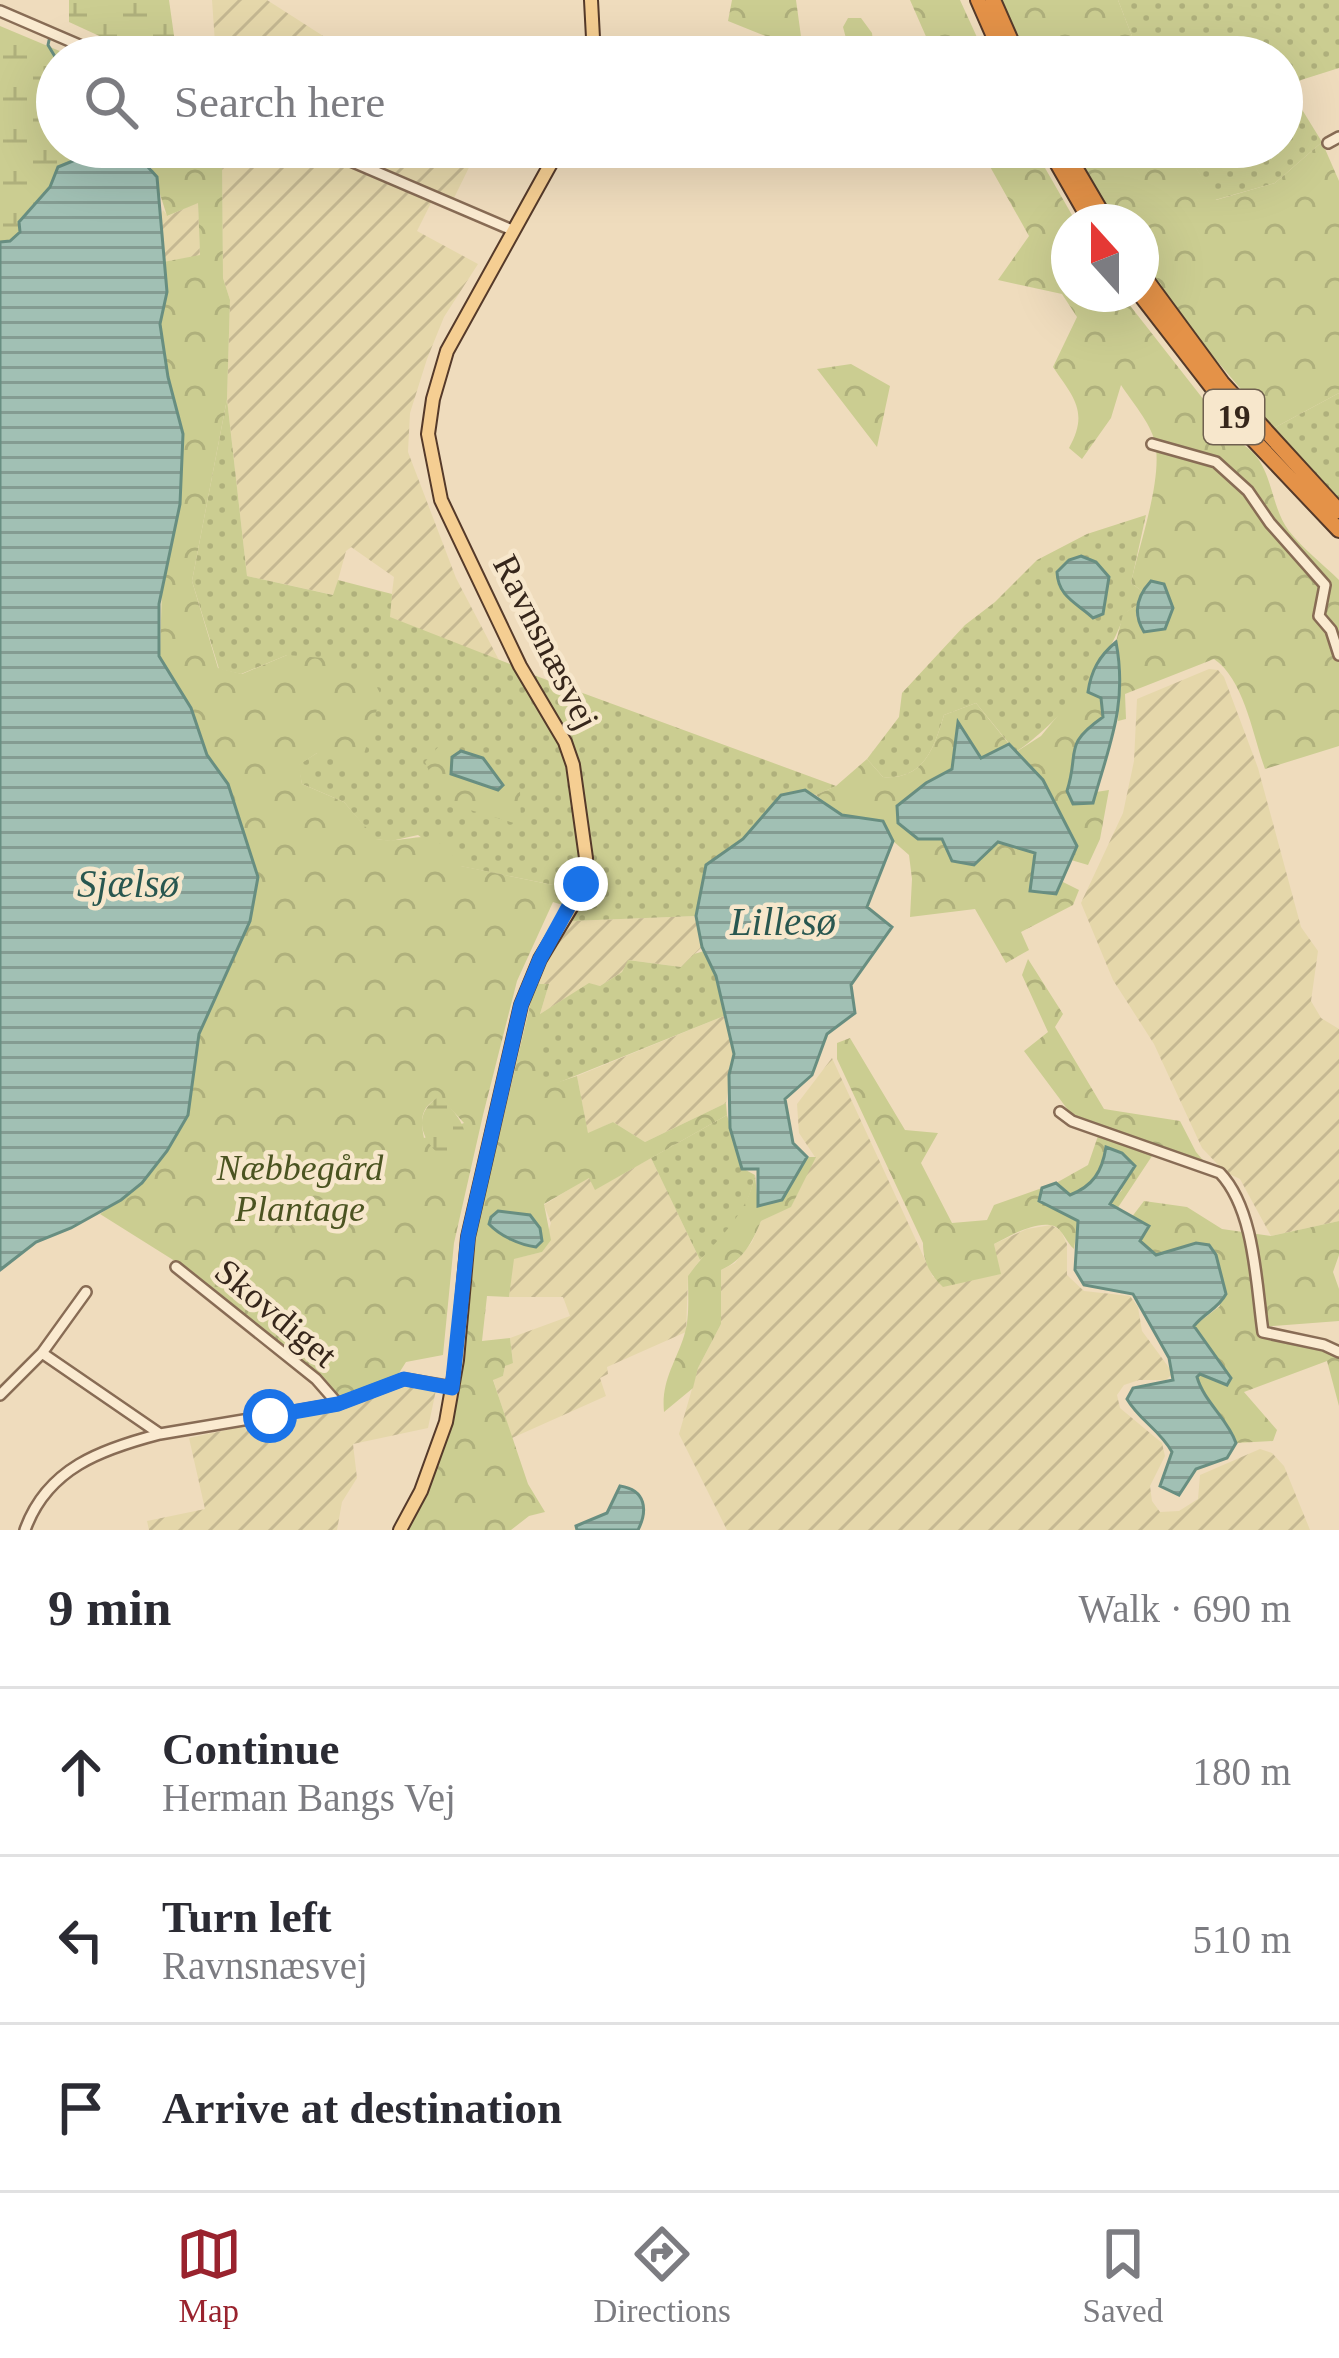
<!DOCTYPE html>
<meta charset="utf-8">
<style>
:root{--surface:#fff;--page:#f7f7f7;--text:#2b2b33;--muted:#7c7c81;--line:#e1e1e2;--accent:#99232e}
body{margin:0;font-family:"Times New Roman",serif;background:var(--page);color:var(--text)}
.compass{position:absolute;left:1051px;top:204px;width:108px;height:108px;border-radius:50%;background:var(--surface);box-shadow:0 12px 48px #0002;rotate:339deg}
.stop{position:absolute;width:36px;height:36px;margin:-27px;border:9px solid #1a73e8;border-radius:50%;background:#fff}
.stop.end{background:#1a73e8;border-color:#fff;box-shadow:0 3px 12px #0008}
.list{margin:0;padding:0;list-style:none}
h2{display:flex;justify-content:space-between;align-items:center;height:156px;margin:0;padding:0 48px;font-size:51px}
h2 small{font-size:39px;font-weight:400;color:var(--muted)}
.list li{display:grid;grid-template-columns:78px 1fr auto;gap:36px;align-items:center;box-sizing:border-box;height:168px;padding:0 48px;border-top:3px solid var(--line)}
.list b{display:block;font-size:45px;white-space:nowrap}
.list p{margin:0;font-size:39px;white-space:nowrap;color:var(--muted)}
.list em{font-size:39px;font-style:normal;color:var(--muted)}
.icon{flex:none;width:66px;height:66px;fill:none;stroke:currentColor;stroke-width:2;stroke-linecap:round;stroke-linejoin:round}
.map{position:relative;flex:none;width:1339px;height:1530px;overflow:hidden}
.search{position:absolute;background:var(--surface);box-shadow:0 12px 48px #0002;left:36px;right:36px;top:36px;height:132px;display:flex;align-items:center;gap:30px;box-sizing:border-box;padding:0 42px;border-radius:66px;color:var(--muted);font-size:45px}
.sheet{height:660px;background:var(--surface)}
nav{display:flex;justify-content:space-around;align-items:center;box-sizing:border-box;height:168px;border-top:3px solid var(--line);background:var(--surface);font-size:33px;color:var(--muted)}
nav a{display:grid;justify-items:center;gap:6px}
nav .on{color:var(--accent)}
.map>svg:first-child{display:block}
</style>
<div class="map">
<svg width="1339" height="1530" viewBox="0 0 1339 1530">
<defs>
<pattern id="farmland-furrows" width="10" height="10" patternUnits="userSpaceOnUse" patternTransform="scale(3)"><rect width="10" height="10" fill="#e5d7aa"/><path d="M-1 1l2-2M0 10L10 0M9 11l2-2" fill="none" stroke="#c5b892"/></pattern>
<pattern id="grass-dots" width="8" height="8" patternUnits="userSpaceOnUse" patternTransform="scale(3)"><rect width="8" height="8" fill="#cbcd91"/><path d="M2 2h.1M6 6h.1" fill="none" stroke="#afb07c" stroke-width="1.8" stroke-linecap="round"/></pattern>
<pattern id="forest-crowns" width="20" height="18" patternUnits="userSpaceOnUse" patternTransform="scale(3)"><rect width="20" height="18" fill="#cbcd91"/><path d="M2 6a3 3 0 1 1 6 0M12 15a3 3 0 1 1 6 0" fill="none" stroke="#afb07c"/></pattern>
<pattern id="wetland-marsh" width="20" height="14" patternUnits="userSpaceOnUse" patternTransform="scale(3)"><rect width="20" height="14" fill="#cbcd91"/><path d="M1 5h8M5 5V1M11 12h8M15 12V8" fill="none" stroke="#afb07c"/></pattern>
<pattern id="water-rules" width="6" height="5" patternUnits="userSpaceOnUse" patternTransform="scale(3)"><rect width="6" height="5" fill="#a1c0b4"/><path d="M0 2.5h6" fill="none" stroke="#849c92"/></pattern>
</defs>
<rect width="100%" height="100%" fill="#efdcbd"/>
<path fill="url(#farmland-furrows)" d="M212,0H267L356,57H216Z
M222,147H309L432,201L417,231L478,264L444,317L427,359L410,413L408,452L456,578L500,662L389,617L394,577L351,547L346,551L334,595L247,576L227,399L230,300L223,278Z
M334,147H479L454,198Z
M198,202L200,256L163,262L160,218L163,210L168,216Z
M1209,669L1218,670L1224,677L1258,768L1301,927L1318,951L1311,1001L1321,1018L1339,1029V1221L1271,1236L1240,1179L1225,1172L1202,1148L1154,1044L1113,980L1081,903L1123,813L1134,761L1137,699Z
M696,916L702,947L681,967L629,960L622,972L600,986L589,984L540,1014L549,984H535L569,917L572,921Z
M724,1016L734,1054L726,1103L645,1142L613,1122L588,1134L577,1076Z
M832,1058L933,1277L967,1279L1000,1274L994,1244L1027,1229L1051,1225L1061,1231L1067,1244V1275L1084,1291L1130,1296L1138,1307L1142,1331L1173,1373L1166,1380H1139L1124,1385L1117,1395L1120,1408L1162,1443L1165,1456L1150,1486L1152,1501L1160,1512L1179,1511L1198,1499L1200,1475L1260,1449L1272,1453L1284,1466L1310,1530H727L679,1434L698,1368L721,1324V1270L735,1263L752,1242L761,1221L791,1206L815,1157L799,1133L797,1104Z
M651,1158L700,1260L688,1276L686,1332L607,1367L608,1374L600,1378L606,1396L512,1438L493,1379L503,1376L505,1366L513,1362L510,1338L570,1316L563,1297H509L513,1259L542,1252L551,1223L544,1205L589,1177L596,1189Z
M416,1386L436,1390L428,1428L353,1444L357,1478L342,1502L337,1530H149L147,1521L205,1509L189,1438L339,1406L389,1389Z"/>
<path fill="url(#grass-dots)" d="M1118,0H1339V68L1301,80L1290,90L1322,142L1275,183L1215,200L1183,147H1282V57H1140Z
M1339,393V500L1274,428Z
M227,399L247,576L333,595L338,580L392,594L390,617L515,666L563,746L570,767L581,857L569,907L553,902V885L460,866L418,835L391,841L375,839L344,802L302,784L298,765L317,753L287,655L241,674L219,669L192,581Z
M1146,515L1131,583L1142,591L1137,605L1124,614C1111,661 1057,725 1016,752L976,703L944,715C934,748 924,780 883,777L867,759L899,717L902,693L965,625L995,602L1037,560L1087,534Z
M528,673L836,786L816,795C782,780 766,814 746,835C735,847 719,856 706,865L696,916L571,921L585,888L589,859L576,766Z
M704,951L716,976L724,1016L540,1090V1014L589,983L600,986L622,972L628,960L681,967L694,954Z
M727,1115L742,1168L755,1175C748,1211 727,1236 700,1260L651,1158Z"/>
<path fill="url(#forest-crowns)" fill-rule="evenodd" d="M732,0H796L803,51L728,21Z
M910,0H960L986,57H935Z
M1002,0H1118L1140,57H1026Z
M848,18H861L872,33L875,57H851L843,27Z
M1322,142L1339,181V393L1274,428L1188,327L1141,259V222H1116L1073,147H1183L1216,200L1275,183Z
M145,147H222L223,278L230,300L227,399L192,581L218,668L242,674L287,655L323,658L371,676L381,695L360,768L317,753L299,765L302,784L344,802L376,839C422,846 424,818 461,866L553,885V902L517,981L483,1115L454,1243L443,1355L406,1362L389,1389L339,1406L321,1379L178,1263L100,1214L121,1200L188,1115L199,1034L250,921L258,877L228,784L207,755L191,708L160,656L168,377L160,323L167,292L163,262L200,255L198,203L167,216ZM440,1097L464,1123L424,1138C420,1118 421,1106 440,1097Z
M979,147H1033L1076,222H1069V294H1121L1236,441C1275,458 1267,502 1289,531C1303,549 1323,564 1339,580V746L1265,769C1253,736 1244,679 1214,659L1125,694L1126,719L1118,721L1121,671L1116,642L1123,614L1137,605L1136,619L1151,582L1142,591L1131,583C1139,544 1163,480 1155,442C1150,422 1132,402 1121,385L1111,418L1082,459L1069,448C1089,412 1074,398 1053,367L1077,317L1062,294L998,280L1029,236Z
M851,364L890,386L877,447L817,369Z
M1091,675L1089,692L1101,698L1103,718C1065,741 1079,754 1067,791L1093,803L1096,792L1109,790L1100,839L1088,865L1071,860L1076,846L1043,780L1016,752L1041,736Z
M976,703L1009,744L981,758L958,724L952,770L926,783L942,839L974,864L997,842L1036,853L1056,893L1061,881L1079,890L1073,905L1021,932L1029,950L1006,963L975,909L910,917L912,879L909,855L893,841L883,821L842,815L816,795L836,786L867,759L883,777C924,780 934,748 944,715Z
M439,746L452,757L451,775L498,790L503,785L520,791L521,825L443,802L425,762Z
M1028,959L1063,1014L1055,1027L1104,1109L1180,1121L1196,1152L1208,1166L1074,1118L1024,1051L1048,1032L1022,975Z
M535,984H549L540,1014V1088L577,1076L588,1133L613,1122L645,1142L726,1103L727,1115L595,1190L589,1178L544,1204L551,1240L542,1252L514,1259L509,1297L487,1296L482,1341L510,1338L513,1363L505,1366L503,1376L493,1380L528,1484L545,1512L529,1516L511,1530H406L430,1486L447,1440L462,1376L477,1229Z
M850,1038L905,1130L938,1133L921,1163L952,1223L987,1220L994,1205L1042,1188L1040,1201L1078,1221L1074,1249C1066,1242 1063,1230 1054,1226C1036,1220 1010,1236 994,1244L1001,1274L943,1287C930,1275 923,1261 923,1243L837,1059V1043Z
M1099,1133L1154,1153L1117,1209L1109,1204L1122,1190L1104,1164L1090,1187L1070,1195L1056,1183L1088,1165Z
M807,1157H816L791,1207L761,1221C752,1243 743,1260 721,1270V1324L698,1368L693,1388L664,1412C661,1381 675,1364 684,1336C690,1318 688,1295 688,1276C713,1241 746,1220 755,1175L758,1205L781,1200Z
M1144,1201L1187,1207L1222,1229L1271,1236L1339,1221V1255L1333,1272L1339,1289V1321L1261,1327L1339,1355V1406L1327,1361L1244,1392L1277,1430L1273,1441L1236,1443C1229,1421 1206,1406 1199,1385C1194,1373 1196,1342 1194,1326L1220,1306L1197,1243L1156,1255L1140,1241L1131,1218Z"/>
<path fill="url(#wetland-marsh)" d="M69,0H169L177,57H145L69,22Z
M0,26L62,52L66,57H57V147H107L58,167L50,187L20,221V232L10,241L0,242Z
M440,1096C458,1116 473,1130 461,1157L451,1162C423,1147 408,1115 440,1096Z"/>
<path fill="url(#water-rules)" stroke="#688e81" stroke-width="3" d="M107,147H121L137,155L157,177L167,292L160,324L168,377L183,434L180,504L159,604V656L191,708L207,755L228,784L258,877L250,921L199,1034L188,1115L167,1151L142,1183L121,1200L71,1228L36,1242L0,1270V242L10,241L20,232L19,222L50,187L58,167Z
M1081,556L1096,562L1109,577L1103,614L1093,618C1077,603 1058,597 1057,572L1069,560Z
M1151,581L1164,584L1173,608L1165,629L1144,632C1133,614 1136,597 1151,581Z
M1116,642C1128,705 1109,745 1093,803L1073,804L1067,791C1080,750 1062,746 1103,717L1101,698L1088,692C1091,671 1099,656 1116,642Z
M958,722L981,758L1009,744L1043,780L1077,846L1056,894L1030,891L1035,853L998,842L974,865L952,861L942,839H918L898,823L897,806L926,783L952,769Z
M461,751L483,758L503,785L498,790L451,774L452,757Z
M805,790L842,815L883,821L893,841L867,907L892,927L851,985L855,1013L827,1034L812,1075L785,1099L793,1143L807,1157L782,1200L758,1206V1169H742L730,1128L729,1075L734,1054L716,976L702,947L696,916L706,865L743,839L781,795Z
M1106,1147L1122,1153L1135,1166L1110,1204L1149,1226L1140,1241L1156,1255L1196,1243L1209,1245L1216,1255L1226,1294C1218,1309 1204,1313 1194,1326L1231,1378L1227,1385L1200,1374L1197,1377C1204,1402 1228,1419 1236,1443L1227,1458L1196,1469L1179,1495L1160,1486L1172,1452C1160,1430 1139,1420 1127,1399L1133,1388L1173,1380L1169,1358L1133,1294L1084,1285L1075,1270L1078,1221L1039,1201L1042,1188L1056,1183L1070,1195C1093,1186 1102,1172 1106,1147Z
M498,1211L530,1215L540,1228L542,1241L536,1247C520,1245 500,1236 489,1224L491,1217Z
M620,1486C646,1490 648,1510 638,1530H577L576,1526L607,1513Z"/>
<g fill="none" stroke-linecap="round" stroke-linejoin="round">
<path stroke="#688e81" stroke-width="3" d="M50,36L48,45L57,60"/>
<g stroke="#886c55" stroke-width="14">
<path id="minor" d="M0,11L107,57
M1328,143L1339,137
M318,147L512,230
M1152,444L1216,462L1248,491L1270,523L1325,585L1319,616L1331,630L1339,655
M1060,1112L1072,1121L1220,1173C1255,1210 1256,1284 1263,1332L1324,1345L1339,1352
M176,1267L316,1379L338,1404
M42,1353L160,1434L338,1404L404,1379L452,1387
M0,1395L42,1353L86,1292
M25,1530C47,1468 102,1449 160,1434"/>
</g>
<g stroke="#553a2a" stroke-width="16">
<path id="major" d="M591,0L594,57
M400,1530L421,1491L446,1422L457,1360L468,1237L521,1005L540,959L572,906L586,858L573,765L565,742L520,666L441,500L428,434L433,399L447,351L560,147"/>
</g>
<g stroke="#553a2a" stroke-width="18">
<path id="highway" d="M978,0L1003,57
M993,0L1018,57
M1048,147L1091,222
M1063,147L1107,222
M1141,273L1222,383L1339,511
M1140,294L1249,435L1339,530"/>
</g>
<use href="#minor" stroke="#faead0" stroke-width="9"/>
<use href="#major" stroke="#f5ce92" stroke-width="12"/>
<use href="#highway" stroke="#e49248" stroke-width="14"/>
</g>
<g fill="none" stroke-linecap="round" stroke-linejoin="round">
<path stroke="#1a73e8" stroke-width="15" d="M270,1416L338,1404L404,1379L452,1388L468,1237L521,1005L540,959L581,884"/>
</g>
<g text-anchor="middle" dominant-baseline="central" stroke-width="9" stroke-linejoin="round" paint-order="stroke">
<rect fill="#f7e7cc" stroke="#706050" stroke-width="3" x="1204" y="390" width="60" height="54" rx="9"/>
<g font-size="33" font-weight="bold" fill="#36261b">
<text x="1234" y="417">19</text>
</g>
<g font-size="36" fill="#36261b" stroke="#f7e7cc">
<text transform="translate(546 642) rotate(63)">Ravnsnæsvej</text>
<text transform="translate(276 1313) rotate(40)">Skovdiget</text>
</g>
<g font-size="36" font-style="italic" fill="#4b5421" stroke="#f7e7cc">
<text x="300" y="1168">Næbbegård<tspan x="300" dy="41">Plantage</tspan></text>
</g>
<g font-size="39" font-style="italic" fill="#295750" stroke="#f7e7cc">
<text x="128" y="883">Sjælsø</text>
<text x="783" y="921">Lillesø</text>
</g>
</g>
</svg>
<svg class="compass" viewBox="-18 -18 36 36"><path d="M0-13l5 13h-10z" fill="#e53935"/><path d="M0 13l5-13h-10z" fill="#7c7c81"/></svg>
<div class="stop" style="left:270px;top:1416px"></div>
<div class="stop end" style="left:581px;top:884px"></div>
<div class="search"><svg class="icon" aria-label="search" viewBox="0 0 24 24"><circle cx="10" cy="10" r="6"/><path d="M15 15l6 6"/></svg>Search here</div>
</div>
<section class="sheet">
<h2>9 min<small>Walk · 690 m</small></h2>
<ul class="list">
<li><svg class="icon" aria-label="ahead" viewBox="0 0 24 24"><path d="M12 20V5M6 11l6-6 6 6"/></svg><div><b>Continue</b><p>Herman Bangs Vej</p></div><em>180 m</em></li>
<li><svg class="icon" aria-label="left" viewBox="0 0 24 24"><path d="M17 20v-9H6M10 6l-5 5 5 5"/></svg><div><b>Turn left</b><p>Ravnsnæsvej</p></div><em>510 m</em></li>
<li><svg class="icon" aria-label="arrive" viewBox="0 0 24 24"><path d="M6 21V4h12l-3 4 3 4H6"/></svg><div><b>Arrive at destination</b></div></li>
</ul>
</section>
<nav>
<a class="on"><svg class="icon" aria-label="map" viewBox="0 0 24 24"><path d="M3 6l6-2 6 2 6-2v14l-6 2-6-2-6 2zM9 4v14M15 6v14"/></svg>Map</a>
<a><svg class="icon" aria-label="directions" viewBox="0 0 24 24"><path d="M12 3l9 9-9 9-9-9zM9 14v-3h6M13 9l2 2-2 2"/></svg>Directions</a>
<a><svg class="icon" aria-label="saved" viewBox="0 0 24 24"><path d="M7 4h10v16l-5-4-5 4z"/></svg>Saved</a>
</nav>
